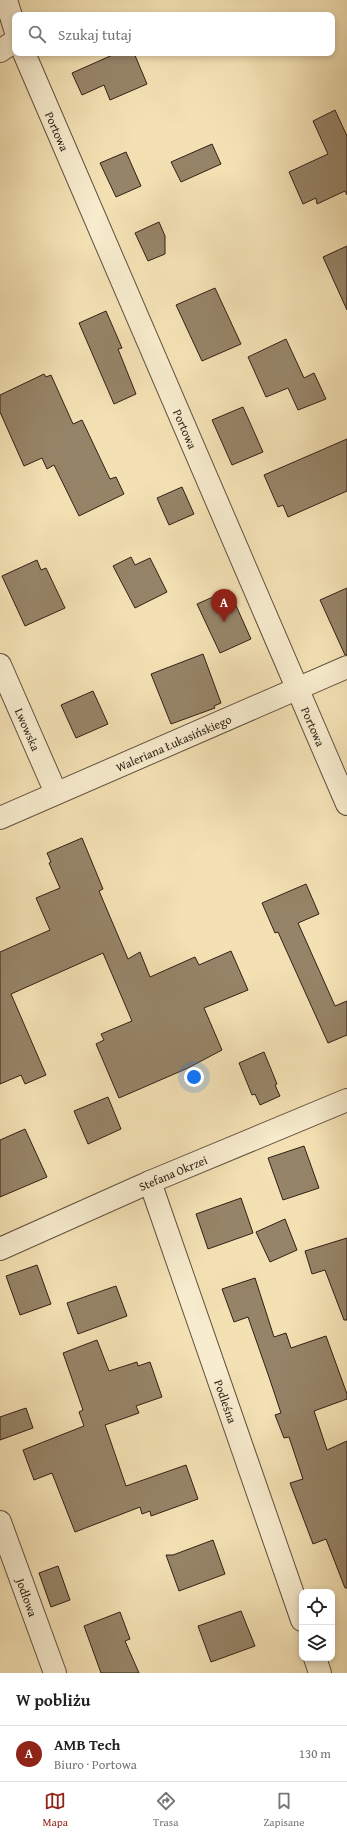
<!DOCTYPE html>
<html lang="pl">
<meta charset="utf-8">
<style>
:root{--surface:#fff;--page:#f2f2f2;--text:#222;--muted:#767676;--line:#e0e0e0;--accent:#8f2418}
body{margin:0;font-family:"Gentium Book Plus",serif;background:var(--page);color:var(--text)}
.controls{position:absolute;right:12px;bottom:12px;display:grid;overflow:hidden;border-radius:8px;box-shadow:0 2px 6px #0003}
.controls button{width:36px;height:36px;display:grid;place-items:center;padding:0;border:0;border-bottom:1px solid var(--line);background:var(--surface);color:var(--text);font:20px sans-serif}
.you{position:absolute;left:194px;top:1077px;width:14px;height:14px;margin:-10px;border:3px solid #fff;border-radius:50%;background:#1a73e8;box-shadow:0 0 0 6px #1a73e833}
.badge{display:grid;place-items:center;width:26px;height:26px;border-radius:50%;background:var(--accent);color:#fff;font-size:13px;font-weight:700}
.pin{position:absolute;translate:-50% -33px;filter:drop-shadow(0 1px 2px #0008)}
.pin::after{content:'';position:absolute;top:21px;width:14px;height:12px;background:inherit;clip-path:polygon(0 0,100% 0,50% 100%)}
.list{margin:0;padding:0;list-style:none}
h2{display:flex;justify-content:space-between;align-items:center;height:52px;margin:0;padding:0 16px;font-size:17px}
h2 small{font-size:13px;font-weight:400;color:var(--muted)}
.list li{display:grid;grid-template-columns:26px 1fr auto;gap:12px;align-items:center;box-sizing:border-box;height:56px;padding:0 16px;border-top:1px solid var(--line)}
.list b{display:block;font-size:15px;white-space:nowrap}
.list p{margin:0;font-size:13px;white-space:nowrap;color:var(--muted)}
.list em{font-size:13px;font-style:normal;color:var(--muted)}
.icon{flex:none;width:22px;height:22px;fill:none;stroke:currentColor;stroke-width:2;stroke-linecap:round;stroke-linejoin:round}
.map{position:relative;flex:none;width:347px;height:1673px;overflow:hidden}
.search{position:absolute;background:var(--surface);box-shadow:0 2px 6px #0003;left:12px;right:12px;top:12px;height:44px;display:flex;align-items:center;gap:10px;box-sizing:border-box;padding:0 14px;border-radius:8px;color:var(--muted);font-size:15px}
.sheet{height:108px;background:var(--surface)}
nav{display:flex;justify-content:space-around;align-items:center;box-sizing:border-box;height:56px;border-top:1px solid var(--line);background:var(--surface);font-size:11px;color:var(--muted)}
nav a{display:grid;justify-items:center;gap:2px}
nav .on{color:var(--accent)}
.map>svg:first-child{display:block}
</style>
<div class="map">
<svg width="347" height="1673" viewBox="0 0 347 1673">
<rect width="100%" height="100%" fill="#f3e1b4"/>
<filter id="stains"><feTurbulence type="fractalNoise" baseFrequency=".005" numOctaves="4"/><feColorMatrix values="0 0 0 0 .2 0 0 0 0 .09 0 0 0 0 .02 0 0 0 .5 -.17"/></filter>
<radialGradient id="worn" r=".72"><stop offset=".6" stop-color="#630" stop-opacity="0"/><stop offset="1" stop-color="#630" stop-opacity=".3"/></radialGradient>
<path fill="#968468" stroke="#312016" d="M117,53H134L147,84L110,100L104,85L82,95L72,73Z
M335,110L347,136V195L345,191L317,204L316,198L303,204L289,172L328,154L313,121Z
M212,144L221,164L181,182L171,162Z
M126,152L141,186L116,197L100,163Z
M159,222L165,236V254L148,261L135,233Z
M347,246V310L323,257Z
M215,288L241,344L202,361L176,305Z
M106,311L122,348L118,349L136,394L114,404L79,323Z
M286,339L304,378L314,373L326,399L298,410L288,388L266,397L248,357Z
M44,374L46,377L51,375L73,424L82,420L110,479L116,477L124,494L79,516L54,465L47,469L42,458L24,466L0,412V395Z
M243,407L263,452L232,465L212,420Z
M347,439V491L288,517L283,505L278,507L264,475Z
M182,487L194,514L169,525L157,498Z
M131,557L135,565L150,558L167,592L135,608L113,566Z
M37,560L41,570L46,568L65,608L25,626L2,576Z
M347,588V655H345L320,600Z
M229,590L251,639L220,653L197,604Z
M203,654L221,703L214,706L215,708L171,724L151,674Z
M93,691L108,724L76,738L61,705Z
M82,838L103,889L99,891L128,959L140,952L150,977L195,957L199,965L231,951L248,990L204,1008L222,1050L188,1068L119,1098L96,1044L104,1040L101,1034L132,1021L103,953L11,994L46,1075L25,1084L21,1075L0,1084V952L50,930L36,898L60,888L49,863L51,862L47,853Z
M306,884L319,914L298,923L335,1006L347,1001V1035L328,1043L278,932L275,933L262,903Z
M264,1052L277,1084L275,1085L280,1096L260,1105L255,1094L252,1095L239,1063Z
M108,1097L121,1129L88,1144L74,1111Z
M25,1129L47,1177L0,1197V1140Z
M304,1146L319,1188L283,1200L268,1158Z
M241,1198L253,1233L208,1249L196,1214Z
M285,1219L297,1250L270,1262L256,1232Z
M347,1238V1320H344L325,1270L312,1274L305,1251Z
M37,1265L51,1304L20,1315L6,1276Z
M255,1278L274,1337L286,1333L291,1348L326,1336L347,1394V1399L314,1411L327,1450L347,1441V1588H345L326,1539L313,1544L290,1483L303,1479L289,1437L284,1438L275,1415L281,1413L269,1377L248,1317L234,1322L222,1289Z
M116,1286L127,1316L78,1334L67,1303Z
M97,1340L109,1371L137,1362L138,1366L150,1362L162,1397L136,1406L139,1413L105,1425L126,1486L186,1465L198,1499L151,1516L150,1511L142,1514L140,1507L75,1532L52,1473L34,1480L23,1450L84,1426L79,1412L83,1410L63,1353Z
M26,1408L33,1428L0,1440V1417Z
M213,1540L225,1574L179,1591L166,1555H173Z
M58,1566L70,1600L51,1607L39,1573Z
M241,1611L255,1646L211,1662L198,1626Z
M120,1612L130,1639L125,1641L139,1673H101L84,1626Z"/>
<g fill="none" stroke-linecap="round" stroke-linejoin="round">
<g stroke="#62503e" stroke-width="24">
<g id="minor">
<path d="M6,0L15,29"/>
<path d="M0,51L15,41"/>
<path id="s1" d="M24,53L347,804"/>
<path id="s2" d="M0,665L56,793"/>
<path id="s3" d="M0,818L347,667"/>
<path id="s4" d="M150,1182L302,1620"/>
<path id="s5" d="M0,1249L150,1182L347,1100"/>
<path id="s6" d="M0,1522L55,1673"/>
<path d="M315,1658L320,1673"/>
</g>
</g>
<use href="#minor" stroke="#f7ecce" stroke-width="22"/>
</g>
<g text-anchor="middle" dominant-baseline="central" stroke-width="4" stroke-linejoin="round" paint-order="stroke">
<g font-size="12" fill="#312016" stroke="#f7ecce">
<text stroke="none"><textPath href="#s1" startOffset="85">Portowa</textPath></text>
<text stroke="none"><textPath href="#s1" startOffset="409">Portowa</textPath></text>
<text stroke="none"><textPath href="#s1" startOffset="733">Portowa</textPath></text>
<text stroke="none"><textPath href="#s2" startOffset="70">Lwowska</textPath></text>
<text stroke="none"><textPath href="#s3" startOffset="189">Waleriana Łukasińskiego</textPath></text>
<text stroke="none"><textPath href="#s5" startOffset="189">Stefana Okrzei</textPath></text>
<text stroke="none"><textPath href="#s4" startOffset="232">Podleśna</textPath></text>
<text stroke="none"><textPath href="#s6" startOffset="80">Jodłowa</textPath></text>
</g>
</g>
<rect width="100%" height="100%" filter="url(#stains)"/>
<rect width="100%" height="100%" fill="url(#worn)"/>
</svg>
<div class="controls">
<button><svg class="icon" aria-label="locate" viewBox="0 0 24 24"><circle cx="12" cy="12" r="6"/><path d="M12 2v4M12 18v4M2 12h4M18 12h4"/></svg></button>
<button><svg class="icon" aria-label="layers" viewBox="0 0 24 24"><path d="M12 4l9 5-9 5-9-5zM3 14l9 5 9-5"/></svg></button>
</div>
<div class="you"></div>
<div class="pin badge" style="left:224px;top:622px">A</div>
<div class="search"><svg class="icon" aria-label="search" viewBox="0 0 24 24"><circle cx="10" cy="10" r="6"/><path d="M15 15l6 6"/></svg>Szukaj tutaj</div>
</div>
<section class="sheet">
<h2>W pobliżu<small></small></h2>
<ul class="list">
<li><span class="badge">A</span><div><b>AMB Tech</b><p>Biuro · Portowa</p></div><em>130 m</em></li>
</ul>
</section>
<nav>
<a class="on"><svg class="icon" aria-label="map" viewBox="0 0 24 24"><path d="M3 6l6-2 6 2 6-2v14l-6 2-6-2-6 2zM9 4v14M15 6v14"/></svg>Mapa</a>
<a><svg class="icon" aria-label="directions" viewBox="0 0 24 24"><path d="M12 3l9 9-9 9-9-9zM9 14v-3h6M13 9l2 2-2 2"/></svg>Trasa</a>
<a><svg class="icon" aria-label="saved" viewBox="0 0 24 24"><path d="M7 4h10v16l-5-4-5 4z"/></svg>Zapisane</a>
</nav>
